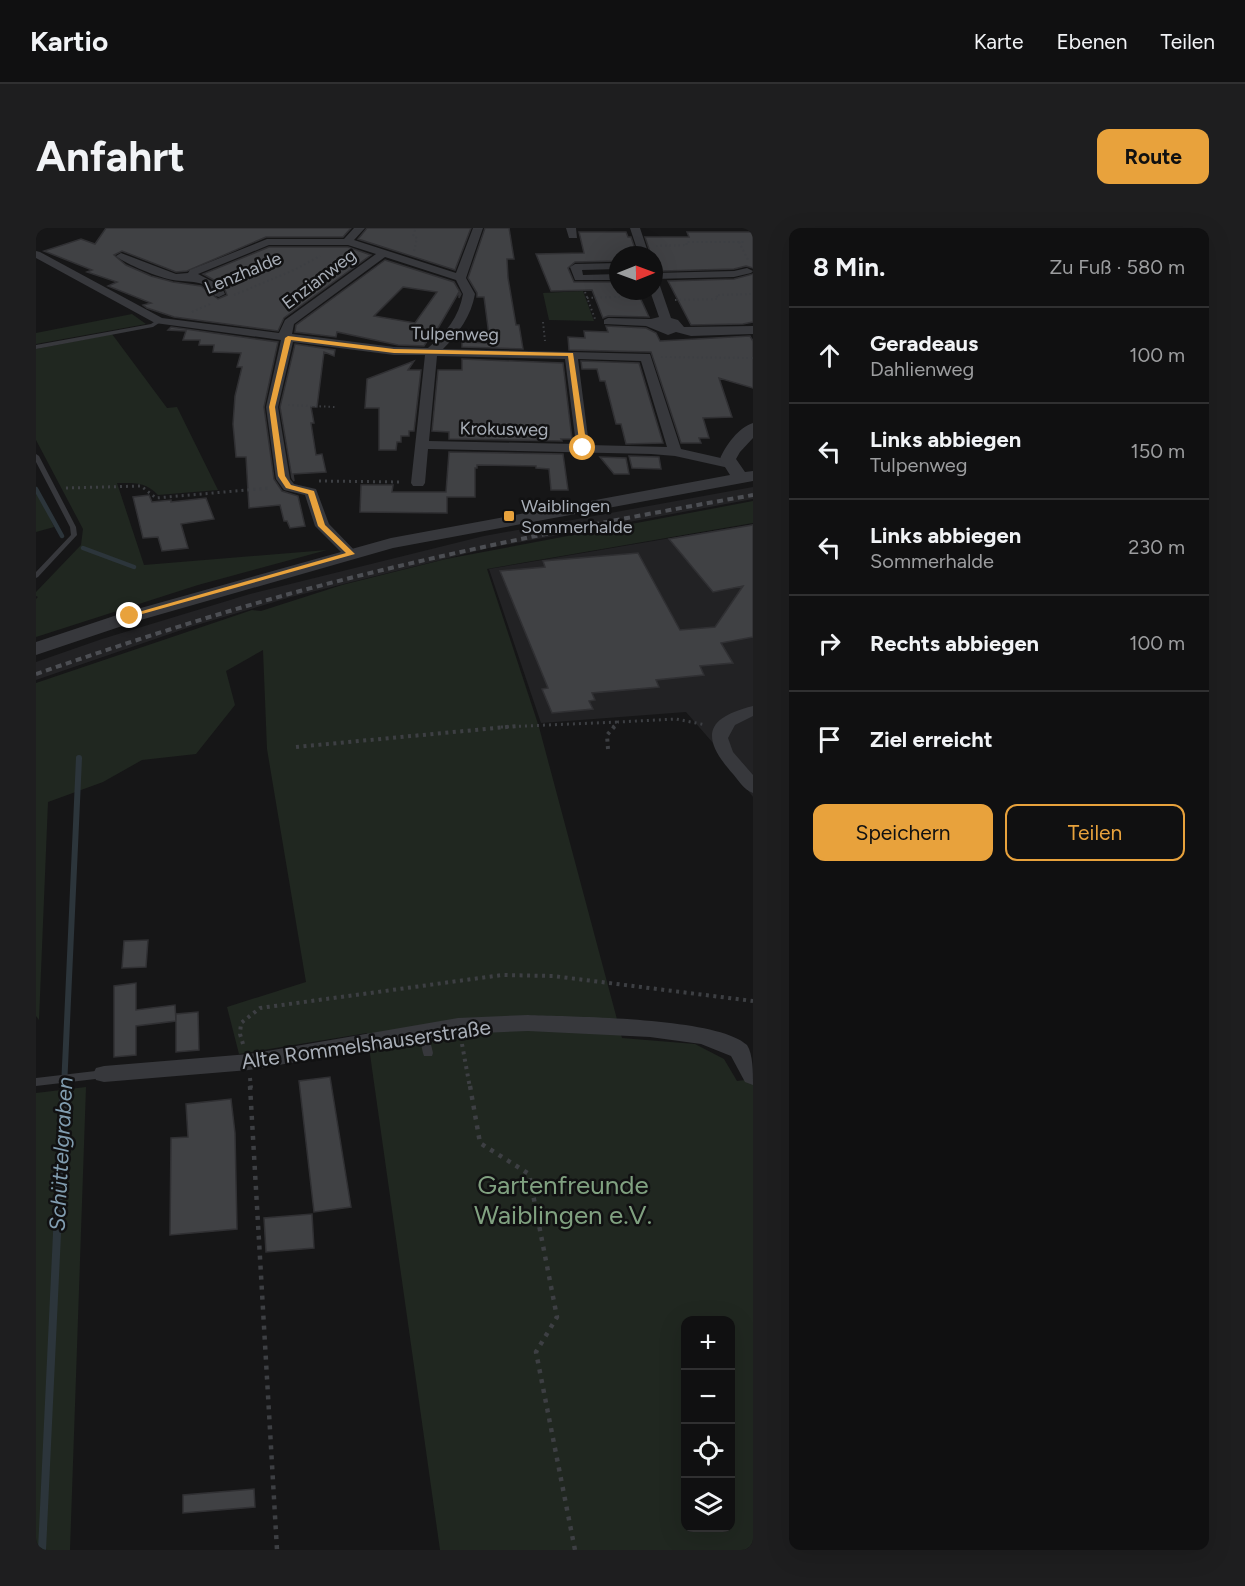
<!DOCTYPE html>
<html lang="de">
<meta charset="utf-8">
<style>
:root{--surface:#101011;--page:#1e1e1f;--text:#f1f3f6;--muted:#9c9d9f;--line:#303031;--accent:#e8a23c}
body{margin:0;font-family:Figtree,sans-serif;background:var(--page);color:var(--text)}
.controls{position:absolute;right:18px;bottom:18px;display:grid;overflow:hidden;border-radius:12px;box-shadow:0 6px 24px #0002}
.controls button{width:54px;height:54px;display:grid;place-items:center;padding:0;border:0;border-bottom:2px solid var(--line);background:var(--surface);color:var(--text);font:30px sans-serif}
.compass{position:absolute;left:573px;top:18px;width:54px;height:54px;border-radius:50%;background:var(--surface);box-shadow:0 6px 24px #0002;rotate:89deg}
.stop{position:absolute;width:18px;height:18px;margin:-14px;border:4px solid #e8a23c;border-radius:50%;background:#fff}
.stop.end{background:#e8a23c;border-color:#fff;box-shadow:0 2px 6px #0008}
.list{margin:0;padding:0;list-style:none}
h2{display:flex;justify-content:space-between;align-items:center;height:78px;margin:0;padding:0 24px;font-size:26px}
h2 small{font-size:20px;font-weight:400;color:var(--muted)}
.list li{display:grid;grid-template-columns:39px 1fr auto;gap:18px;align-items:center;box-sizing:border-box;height:96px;padding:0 24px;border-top:2px solid var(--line)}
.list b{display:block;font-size:22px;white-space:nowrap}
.list p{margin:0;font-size:20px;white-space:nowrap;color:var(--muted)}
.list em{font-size:20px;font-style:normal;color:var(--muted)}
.actions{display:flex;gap:12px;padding:18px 24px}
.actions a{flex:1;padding:14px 0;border:2px solid var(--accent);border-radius:12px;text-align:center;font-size:21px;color:var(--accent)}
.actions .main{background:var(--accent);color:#111}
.icon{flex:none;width:33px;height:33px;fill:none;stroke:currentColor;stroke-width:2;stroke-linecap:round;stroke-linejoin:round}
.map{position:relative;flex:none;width:717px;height:1322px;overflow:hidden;border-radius:12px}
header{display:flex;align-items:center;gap:36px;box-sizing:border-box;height:84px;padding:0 30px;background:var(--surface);border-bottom:2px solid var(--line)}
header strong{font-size:28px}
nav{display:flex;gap:33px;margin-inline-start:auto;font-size:21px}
.intro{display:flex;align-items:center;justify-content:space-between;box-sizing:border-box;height:144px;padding:0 36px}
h1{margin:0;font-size:42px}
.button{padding:15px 27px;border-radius:12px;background:var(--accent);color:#111;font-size:21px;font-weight:700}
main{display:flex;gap:36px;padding:0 36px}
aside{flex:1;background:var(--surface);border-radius:12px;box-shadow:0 6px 24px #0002}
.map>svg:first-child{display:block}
</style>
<header>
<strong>Kartio</strong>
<nav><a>Karte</a><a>Ebenen</a><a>Teilen</a></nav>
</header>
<div class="intro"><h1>Anfahrt</h1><a class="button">Route</a></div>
<main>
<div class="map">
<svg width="717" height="1322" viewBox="0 0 717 1322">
<rect width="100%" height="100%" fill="#161617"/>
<path fill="#222224" d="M717,259V271L453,320L255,369L154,399L0,452V434L66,411L214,366L448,308Z
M717,296V569L677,515L650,484L505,495L453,341Z"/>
<path fill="#202720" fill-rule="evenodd" d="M547,63L558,93L513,92L507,65Z
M96,86L110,96L0,116V105Z
M76,106L131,180L141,179L182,262L122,267C110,254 99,255 81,255L108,337L291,322L162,357L0,409V371L2,369L0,368V364L45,317L47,301L0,212V121Z
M0,258L18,299L0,304Z
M717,273V295L451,341L503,499L586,810L659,816L688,831L701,853L717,851V1322H404L331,805L203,826L191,779L270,754L231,521L227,422L190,443L199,477L160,526L106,532L67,554L12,574L3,792L0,788V455L216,382L225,383L306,357L410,331ZM650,1092H694V1300H650Z
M50,859L34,1322H0V865Z"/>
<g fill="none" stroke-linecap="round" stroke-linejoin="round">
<path stroke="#2c353b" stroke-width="4.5" d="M0,261L26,308
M47,320L98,339"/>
<path stroke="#2c353b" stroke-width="6" d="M28,860L43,530"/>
<path stroke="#2c353b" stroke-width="8" d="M6,1322L28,858"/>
</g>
<path fill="#404144" stroke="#303033" stroke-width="1.5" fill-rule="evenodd" d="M70,0H315L307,9H230L151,43L140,44L86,23L78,27L90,37L115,48L137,54L165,58L182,71L191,67L187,57L167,46L233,19H312L335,27L248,90L242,103L138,89L111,80L107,77L115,75L72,58L81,54L51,44L56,42L8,23L45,11L59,16Z
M331,0H435L419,42L322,11Z
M449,0H473L478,31H471L472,50L480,97H483L487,121L426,119V114L454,115L448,69H441V65L432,50Z
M543,4H590L592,9H595L601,27H582V33L539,34L532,40L538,54H582V63H601L613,89L572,88L567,90L556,62L515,63L500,26L548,25Z
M651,4H717V40L710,38L698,41L627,43L619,27H615L609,9H653Z
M349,32L418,54L425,66L423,70V64L398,107H395L388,118L362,117L301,104L300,109L259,104L260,97ZM367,59L401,64L379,95L338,88Z
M717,46V94L707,96L655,97L632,53L698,51Z
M570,98L610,100L620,105L624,113L714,108L717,113V160L683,150L696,189L667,190L673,210H663L665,215H645L615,124L533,122L532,109L549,110L548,103L572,104Z
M135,99L242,114L228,179L238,251L246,263L262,268L269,298L254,300L251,293H248L244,277L213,280L210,229H200L197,196L199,168L206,139H201L205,125L177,124L178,117H163L164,112H147L150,103L132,102Z
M259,116L299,122L298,128L288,124L281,179H275L278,195H275L280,227L286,226L290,244L257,246L258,253L256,250L244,179Z
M426,131L527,135L536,211H525L526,213L413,211V204L396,203L402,142H426Z
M378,133L372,142H385L378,203H373V208H365V214H361L360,222H343V180H329L331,151Z
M545,133L603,135L627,215L590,216L585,196H580L569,153H564L561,141H546Z
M413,224L527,226L532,262H515L513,241L500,240V238L441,237V240H439V269H411V285L324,284L325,257H357L356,264H410Z
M593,228L623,229L625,241L596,240Z
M564,229L590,230L593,246H578Z
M113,267L116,274L135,272V274L170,270L178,291L145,296L152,320L126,323L122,309L107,310L97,269Z
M717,297V409L685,415L697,435L664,438L668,447L620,452L623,459L556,465L559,472L553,473L557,481L516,485L506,461L512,460L464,343L509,339L507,333L602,325L644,402L679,399L707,358L677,364L633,311Z
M112,712L110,739L86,740L88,713Z
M100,755V782L139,777L140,793L100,798V827L78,829V758Z
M162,784L163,822L140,824V786Z
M294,849L315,979L278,984L263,853Z
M195,871L199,905L201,1001L134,1007L135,910L152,909L150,876Z
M276,986L278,1020L230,1024L228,990Z
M218,1261L219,1279L147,1285V1267Z"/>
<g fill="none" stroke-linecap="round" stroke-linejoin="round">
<path stroke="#3d3f43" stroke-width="2" stroke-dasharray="1.5 3" stroke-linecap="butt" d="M703,14L712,32
M620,18L651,17L650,14H709
M378,23L381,10L377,8L380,0
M549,64L559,91
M198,67L258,42L284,28
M551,70L607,68
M639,72L682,71L680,67L717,66
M156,84L174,76
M507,94L509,113
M625,129L717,130
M252,177L299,179"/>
<path stroke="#3d3f43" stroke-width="3" stroke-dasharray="2 4" stroke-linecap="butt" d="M283,253L366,254
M30,260L105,258L120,270L234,260
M465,499L582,494
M577,499L582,494L640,491L670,497"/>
<path stroke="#3d3f43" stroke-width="4" stroke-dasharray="3 4.5" stroke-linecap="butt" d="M260,519L481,498
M572,521L571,507L579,498
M207,816L204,806L205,795L224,780L466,747L517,748L717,773
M426,816L434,860
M214,850L215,860"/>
<path stroke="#3d3f43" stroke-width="4.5" stroke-dasharray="4 6" stroke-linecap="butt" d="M214,858L241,1322
M434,858L444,915L493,946L521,1089L500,1124L539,1322"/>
<path fill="#37383c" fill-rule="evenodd" d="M121,92L126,93L117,99L0,121V117L115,96Z
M0,226L3,228L40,299L41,307L2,349L0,350V344L35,307L34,299L0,234Z
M387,800L391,801L392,804L397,825L396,828H388L387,825L382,804L383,801Z
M68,842L72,843L73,846L72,849L68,850L0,858V850Z"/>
<path fill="#37383c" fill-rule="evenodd" d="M318,0H329L318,12L420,45L437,0H447L430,50L439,66C435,88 423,105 407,121L614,126L645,221L698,233L700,236L693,240L639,228L615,226L392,221L389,255L387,258H377L375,255L389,127H358L257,114L242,179L254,251L258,256L280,261L293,296L322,326L320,329H310L279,298L269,267L248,262L240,251L230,179L245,112L119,95L0,30V23L4,24L126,90L243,105L249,92L340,26L312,17H233L162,46L185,58L189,66L183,69L179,68C169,50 153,55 137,52C124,50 89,36 80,28L85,25L140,46L152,45L154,42L231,11H308ZM349,29L420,52L427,66C423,89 410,105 392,120L358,119L256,106L258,96ZM401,128L529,131L540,216L393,213ZM542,131L605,133L631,219L553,217Z
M530,0H540L541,10H533Z
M594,0H604L613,27H603Z
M582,35V41L546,42L547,47L582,46V52H539L534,39L539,36Z
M711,40L717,43L715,45L698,49L618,51V45L698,43Z
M618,55L624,58L635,90L642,92L648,99L717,98V106L655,108L640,104L632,107L610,98L568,96V92L572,90L615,91L623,89L614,63H618Z
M717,478V488L699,497L692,510L697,524L717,547V565C708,562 703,553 697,546C665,510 668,490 717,478Z
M492,787C536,789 681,789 711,817C717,826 717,844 717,857L709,854L695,828L665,816L614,809L492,803L422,806L213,842L68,854L60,852L57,846L60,840L68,838L213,826L422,790Z"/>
<path fill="#37383c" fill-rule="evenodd" d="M717,195V210L704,224L700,231L709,244L717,243V253L357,320L101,393L0,427V414L87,385L355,310L694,247L684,231C689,218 703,199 717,195Z"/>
<path stroke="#4c4e53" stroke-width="4" stroke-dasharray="6 4.5" stroke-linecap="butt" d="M0,446C87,416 175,387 264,363C413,323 565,294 717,267"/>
</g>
<path fill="#e8a23c" d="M252,108L358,121L537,125L551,220L547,223L544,220L532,128L358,125L255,112L239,179L249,248L255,257L278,263L289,297L319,326L92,390V387L310,325L282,298L272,266L250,260L242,248L233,179L249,110Z"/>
<rect fill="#e8a23c" stroke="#111112" stroke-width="2" x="467" y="282" width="12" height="12" rx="3"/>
<g text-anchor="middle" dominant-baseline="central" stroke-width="5" stroke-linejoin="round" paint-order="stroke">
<g font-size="18" fill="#a8aeb7" stroke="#111112">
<text transform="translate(207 45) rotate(-23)">Lenzhalde</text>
<text transform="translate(283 51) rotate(-37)">Enzianweg</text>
<text transform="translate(419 106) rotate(1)">Tulpenweg</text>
<text transform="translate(468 201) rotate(1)">Krokusweg</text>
</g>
<g font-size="18" fill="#a8aeb7" stroke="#111112" text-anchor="start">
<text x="485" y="278">Waiblingen<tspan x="485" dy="21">Sommerhalde</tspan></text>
</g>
<g font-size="21" fill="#a8aeb7" stroke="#111112">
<text transform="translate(330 816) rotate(-8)">Alte Rommelshauserstraße</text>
</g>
<g font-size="22" font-style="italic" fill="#819db0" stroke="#111112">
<text transform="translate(25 926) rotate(-87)">Schüttelgraben</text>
</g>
<g font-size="26" fill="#80a180" stroke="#111112">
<text x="527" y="957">Gartenfreunde<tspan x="527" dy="30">Waiblingen e.V.</tspan></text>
</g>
</g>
</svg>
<div class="controls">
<button>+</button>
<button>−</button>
<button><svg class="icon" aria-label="locate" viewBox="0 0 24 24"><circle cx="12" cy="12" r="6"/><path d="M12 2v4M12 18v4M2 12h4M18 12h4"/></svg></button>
<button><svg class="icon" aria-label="layers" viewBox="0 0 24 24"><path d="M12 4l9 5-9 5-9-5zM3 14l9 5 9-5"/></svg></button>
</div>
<svg class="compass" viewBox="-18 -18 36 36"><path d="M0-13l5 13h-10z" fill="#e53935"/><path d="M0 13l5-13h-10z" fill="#9c9d9f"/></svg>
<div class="stop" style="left:547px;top:220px"></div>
<div class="stop end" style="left:94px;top:388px"></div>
</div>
<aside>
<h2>8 Min.<small>Zu Fuß · 580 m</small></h2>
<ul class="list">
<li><svg class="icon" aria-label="ahead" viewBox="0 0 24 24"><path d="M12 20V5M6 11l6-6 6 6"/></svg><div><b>Geradeaus</b><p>Dahlienweg</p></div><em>100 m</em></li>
<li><svg class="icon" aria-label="left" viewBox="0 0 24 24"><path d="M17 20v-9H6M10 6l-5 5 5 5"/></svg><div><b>Links abbiegen</b><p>Tulpenweg</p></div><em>150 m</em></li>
<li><svg class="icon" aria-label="left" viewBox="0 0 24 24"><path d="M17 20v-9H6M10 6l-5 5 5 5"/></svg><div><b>Links abbiegen</b><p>Sommerhalde</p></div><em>230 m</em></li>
<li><svg class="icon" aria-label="right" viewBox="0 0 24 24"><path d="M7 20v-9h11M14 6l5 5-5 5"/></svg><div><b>Rechts abbiegen</b></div><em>100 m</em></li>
<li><svg class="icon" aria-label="arrive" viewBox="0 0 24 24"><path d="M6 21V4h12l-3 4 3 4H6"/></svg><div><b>Ziel erreicht</b></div></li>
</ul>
<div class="actions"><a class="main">Speichern</a><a>Teilen</a></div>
</aside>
</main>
